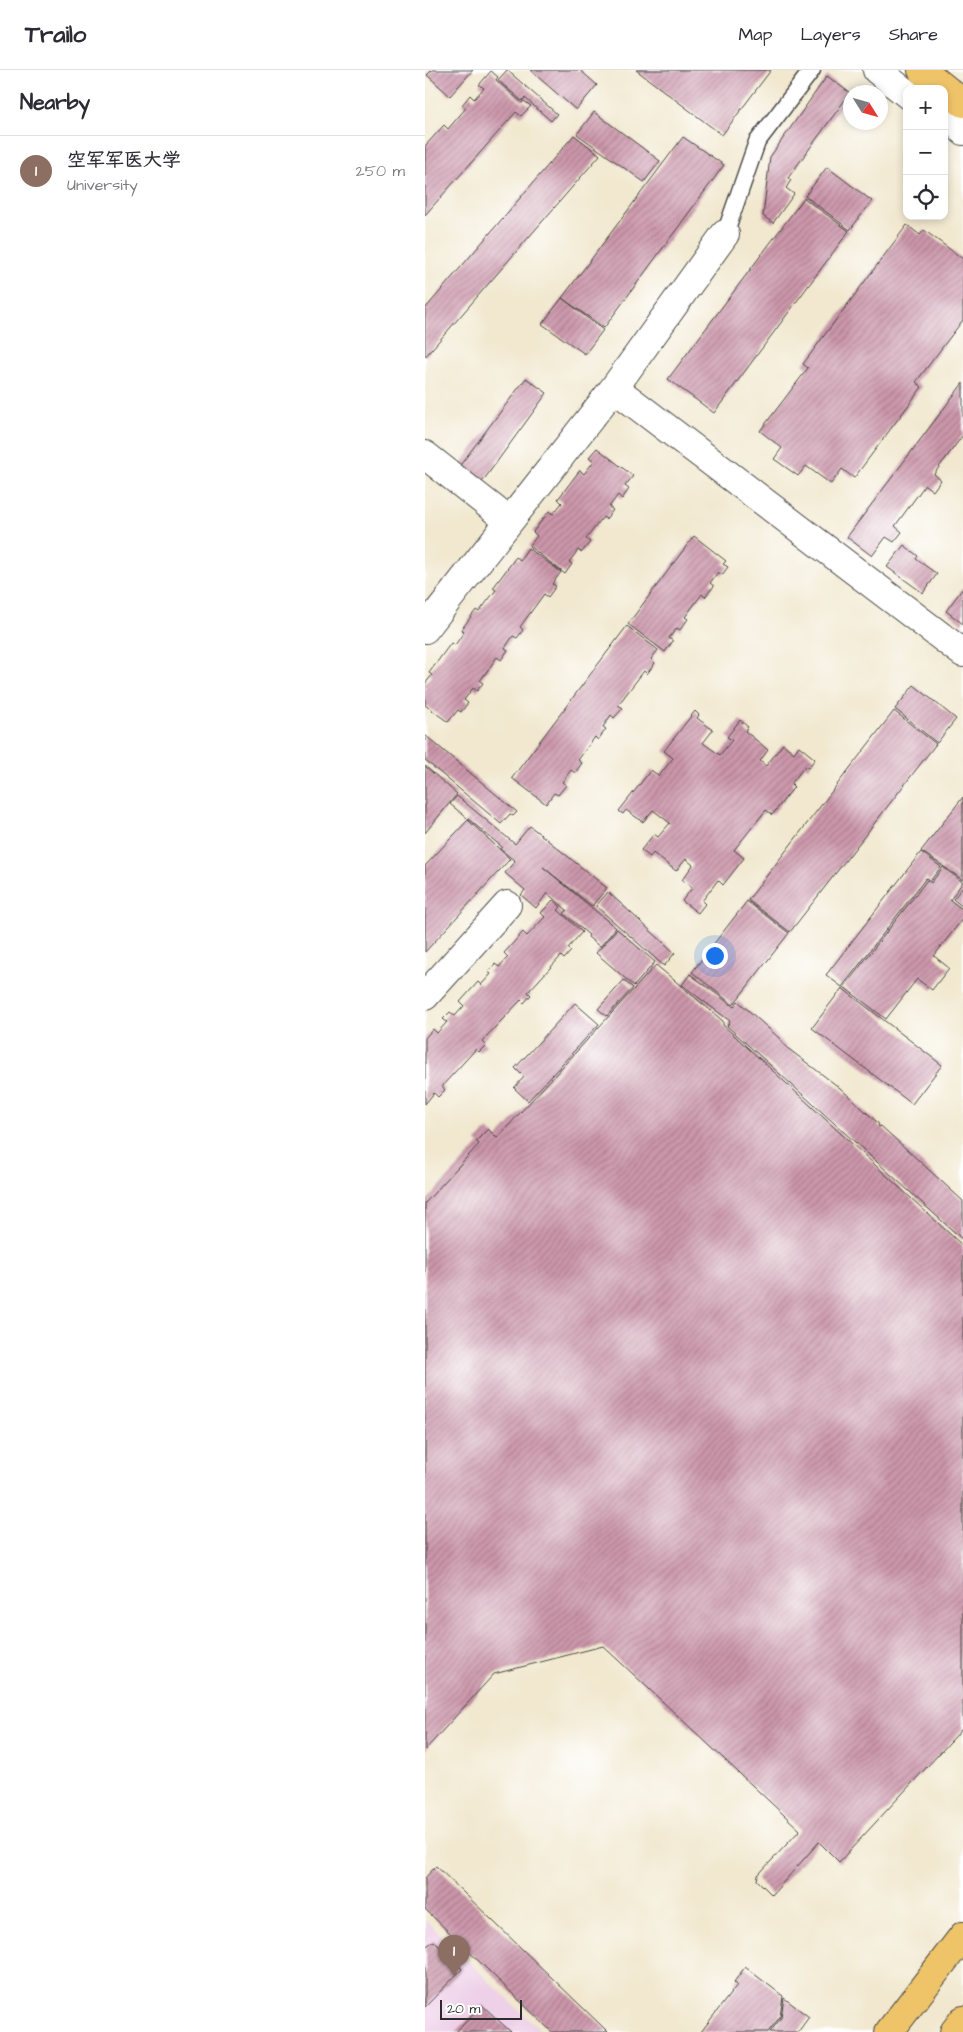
<!DOCTYPE html>
<meta charset="utf-8">
<style>
:root{--surface:#fff;--page:#f2f2f3;--text:#2b2b33;--muted:#7c7c81;--line:#e1e1e2;--accent:#ea580c}
body{margin:0;font-family:"Architects Daughter","LXGW WenKai TC",sans-serif;background:var(--page);color:var(--text)}
.controls{position:absolute;right:15px;top:15px;display:grid;overflow:hidden;border-radius:10px;box-shadow:0 2px 8px #0003}
.controls button{width:45px;height:45px;display:grid;place-items:center;padding:0;border:0;border-bottom:1px solid var(--line);background:var(--surface);color:var(--text);font:25px sans-serif}
.compass{position:absolute;left:418px;top:15px;width:45px;height:45px;border-radius:50%;background:var(--surface);box-shadow:0 2px 8px #0003;rotate:127deg}
.scale{position:absolute;left:15px;bottom:12px;width:82px;box-sizing:border-box;padding-left:5px;border:2px solid #2b2b2b;border-top:0;font-size:14px;line-height:18px;white-space:nowrap;color:#2b2b2b;-webkit-text-stroke:4px #fff;paint-order:stroke}
.you{position:absolute;left:289px;top:885px;width:18px;height:18px;margin:-12px;border:4px solid #fff;border-radius:50%;background:#1a73e8;box-shadow:0 0 0 8px #1a73e833}
.badge{display:grid;place-items:center;width:32px;height:32px;border-radius:50%;background:var(--accent);color:#fff;font-size:16px;font-weight:700}
.pin{position:absolute;translate:-50% -41px;filter:drop-shadow(0 1px 2px #0008)}
.pin::after{content:'';position:absolute;top:26px;width:18px;height:15px;background:inherit;clip-path:polygon(0 0,100% 0,50% 100%)}
.list{margin:0;padding:0;list-style:none}
h2{display:flex;justify-content:space-between;align-items:center;height:65px;margin:0;padding:0 20px;font-size:21px}
h2 small{font-size:16px;font-weight:400;color:var(--muted)}
.list li{display:grid;grid-template-columns:32px 1fr auto;gap:15px;align-items:center;box-sizing:border-box;height:70px;padding:0 20px;border-top:1px solid var(--line)}
.list b{display:block;font-size:19px;white-space:nowrap}
.list p{margin:0;font-size:16px;white-space:nowrap;color:var(--muted)}
.list em{font-size:16px;font-style:normal;color:var(--muted)}
.icon{flex:none;width:28px;height:28px;fill:none;stroke:currentColor;stroke-width:2;stroke-linecap:round;stroke-linejoin:round}
.map{position:relative;flex:none;width:538px;height:1962px;overflow:hidden}
header{display:flex;align-items:center;gap:30px;box-sizing:border-box;height:70px;padding:0 25px;background:var(--surface);border-bottom:1px solid var(--line)}
header strong{font-size:24px}
nav{display:flex;gap:28px;margin-inline-start:auto;font-size:18px}
main{display:flex}
aside{flex:1;background:var(--surface)}
.map>svg:first-child{display:block}
</style>
<header>
<strong>Trailo</strong>
<nav><a>Map</a><a>Layers</a><a>Share</a></nav>
</header>
<main>
<aside>
<h2>Nearby<small></small></h2>
<ul class="list">
<li><span class="badge" style="background:#8d6e63">1</span><div><b>空军军医大学</b><p>University</p></div><em>250 m</em></li>
</ul>
</aside>
<div class="map">
<svg width="538" height="1962" viewBox="0 0 538 1962">
<defs>
<pattern id="building-hatch" width="6" height="6" patternUnits="userSpaceOnUse" patternTransform="scale(1.25)"><rect width="6" height="6" fill="#cc96aa"/><path d="M-1 1l2-2M0 6l6-6M5 7l2-2" fill="none" stroke="#a67b8b"/></pattern>
</defs>
<rect width="100%" height="100%" fill="#fff"/>
<filter id="ink" filterUnits="userSpaceOnUse"><feTurbulence type="fractalNoise" baseFrequency=".02" numOctaves="2"/><feDisplacementMap in="SourceGraphic" scale="10" xChannelSelector="R" yChannelSelector="G"/><feConvolveMatrix kernelMatrix="1 2 1 2 8 2 1 2 1" color-interpolation-filters="sRGB"/></filter>
<filter id="wash" filterUnits="userSpaceOnUse"><feTurbulence type="fractalNoise" baseFrequency=".0096" numOctaves="4" result="noise"/><feDisplacementMap in="SourceGraphic" scale="20" xChannelSelector="R" yChannelSelector="G"/><feGaussianBlur stdDeviation="1.12" result="paint"/><feColorMatrix in="noise" values="0 0 0 0 0 0 0 0 0 0 0 0 0 0 0 0 0 1.4 0 .05"/><feComposite in="paint" operator="in"/></filter>
<g filter="url(#wash)">
<rect width="100%" height="100%" fill="#f1e8cf"/>
<path fill="#eed0e8" d="M0,1850L117,1962H0Z"/>
<g id="blocks">
<path fill="url(#building-hatch)" d="M7,0H48L25,26L2,5Z
M82,0L132,44L126,51L100,28L97,31L73,10Z
M105,0H155L172,15L151,40Z
M211,0H346L297,65Z
M66,1L73,7L71,10L97,33L99,31L106,36L96,46L91,42L0,145V76L19,55L23,59L41,38L37,35L45,25L49,29L59,18L54,15Z
M402,6L425,23L363,108L366,110L361,118L369,124L348,153L338,146L345,87Z
M169,42L235,91L219,112L152,64Z
M149,65L175,85L0,287V239Z
M258,67L299,95L179,258L137,228Z
M402,97L447,131L425,160L380,126Z
M379,128L424,161L289,343L243,309Z
M482,155L495,165L499,160L538,189V250L491,312L497,317L429,408L417,399L406,414L381,396L373,406L349,389L357,378L335,361L383,298L378,294Z
M137,228L178,260L160,284L117,254Z
M101,308L122,323L55,415L33,398Z
M538,313V365L509,404L516,410L508,421L500,415L470,456L477,462L469,472L461,467L447,486L422,467Z
M172,378L208,406L200,416L204,419L197,429L193,425L184,437L188,440L181,449L178,447L161,469L165,472L157,482L153,480L144,492L147,494L140,504L104,476L112,466L108,462L124,441L128,444L137,433L133,429L155,400L159,404L169,391L164,387Z
M269,466L301,491L298,494L303,497L297,505L293,502L285,513L289,516L280,527L277,524L260,547L263,549L255,560L252,558L244,568L248,571L240,582L203,554Z
M479,475L493,486L491,489L512,504L498,523L462,497Z
M103,478L136,502L127,514L131,516L123,527L119,524L95,557L98,560L92,568L88,566L80,578L83,580L76,590L72,587L55,611L58,613L52,621L48,618L39,630L43,633L36,642L33,640L23,652L0,635V614L7,605L4,603L26,573L30,575L39,562L36,560L51,540L54,542L71,520L68,518L91,487L95,490Z
M538,518V554L521,541Z
M202,556L233,580L226,589L230,593L222,604L219,601L193,635L198,638L189,648L186,645L178,657L181,659L173,670L170,667L153,690L157,693L150,703L146,700L137,712L141,715L133,725L129,723L121,734L87,708Z
M489,615L531,649L512,673L470,639Z
M270,641L274,645L272,648L288,660L278,673L295,685L307,670L302,667L315,650L323,657L320,661L343,680L335,691L341,696L358,674L369,683L374,676L390,689L383,698L380,696L366,714L369,717L347,745L341,740L309,780L319,788L298,815L293,810L277,831L280,834L273,843L257,831L267,818L257,810L268,795L261,789L251,801L228,783L225,787L216,780L229,764L233,767L245,753L228,740L218,752L201,740L198,744L194,741L226,700L234,706L248,688L239,681Z
M469,641L511,674L365,862L323,830Z
M0,665L92,742L88,746L85,744L76,754L0,690Z
M0,696L32,724L0,763Z
M32,726L90,774L105,756L182,818L167,836L118,797L191,858L175,877L163,867L164,865L139,844L142,840L122,823L111,838L96,825L100,820L80,803L90,791L75,779L77,777L25,734Z
M538,727V810L496,781Z
M43,750L85,789L0,882V796Z
M496,782L516,797L505,811L501,808L417,917L401,905Z
M518,797L538,812L525,830L538,840V848L509,886L524,898L507,920L492,909L461,949L419,917L502,810L506,813Z
M538,817V837L528,829Z
M183,822L250,883L239,896L171,836Z
M128,830L136,837L133,840L157,862L143,878L146,881L139,889L136,886L103,922L106,925L99,933L96,930L57,971L61,975L54,982L51,979L17,1016L20,1020L13,1027L9,1023L0,1034V968L8,959L12,963L22,952L18,949L25,942L30,946L39,936L35,932L53,912L56,915L66,904L63,902L70,894L74,897L83,887L79,883L98,862L102,866L120,847L116,843Z
M322,831L364,863L308,935L267,902Z
M192,859L230,892L209,916L171,883Z
M231,895L298,951V955L538,1176V1658L414,1792L394,1772L347,1825L332,1810L333,1805L375,1760L178,1576L69,1604L0,1680V1133L54,1074L51,1071L63,1059L72,1068Z
M265,904L309,937L313,931L354,968L361,977L415,1018L453,1053L454,1057L456,1056L538,1131V1170L302,956L305,951L257,915Z
M199,910L208,918L182,946L173,939Z
M417,918L517,995L487,1034L387,958Z
M150,933L174,954L103,1031L89,1018L99,1007L90,998Z
M11,1796L183,1962H127L0,1839V1808Z
M9,1871L37,1899L0,1937V1877Z
M320,1897L358,1926L355,1947L343,1962H276L312,1915L309,1912Z
M359,1928L384,1947L373,1962H345L356,1948Z
M57,1935L86,1962H31Z"/>
</g>
</g>
<g filter="url(#ink)">
<use href="#blocks" fill-opacity="0" stroke="#494744" stroke-width="1"/>
<g fill="none" stroke-linecap="round" stroke-linejoin="round">
<g stroke="#494744" stroke-width="19">
<path id="service" d="M300,164L332,72L387,0"/>
</g>
<g stroke="#494744" stroke-width="30">
<path id="minor" d="M452,0L482,24
M519,35L538,61
M189,318L538,583
M0,385L84,451
M0,559L189,318L300,164
M0,926L82,835"/>
</g>
<g stroke="#494744" stroke-width="30">
<path id="primary" d="M497,0L538,33
M464,1962L538,1866
M529,1962L538,1950"/>
</g>
<use href="#service" stroke="#fff" stroke-width="16"/>
<use href="#minor" stroke="#fff" stroke-width="28"/>
<use href="#primary" stroke="#efc469" stroke-width="28"/>
</g>
</g>
</svg>
<div class="controls">
<button>+</button>
<button>−</button>
<button><svg class="icon" aria-label="locate" viewBox="0 0 24 24"><circle cx="12" cy="12" r="6"/><path d="M12 2v4M12 18v4M2 12h4M18 12h4"/></svg></button>
</div>
<svg class="compass" viewBox="-18 -18 36 36"><path d="M0-13l5 13h-10z" fill="#e53935"/><path d="M0 13l5-13h-10z" fill="#7c7c81"/></svg>
<div class="scale">20 m</div>
<div class="you"></div>
<div class="pin badge" style="left:29px;top:1906px;background:#8d6e63">1</div>
</div>
</main>
